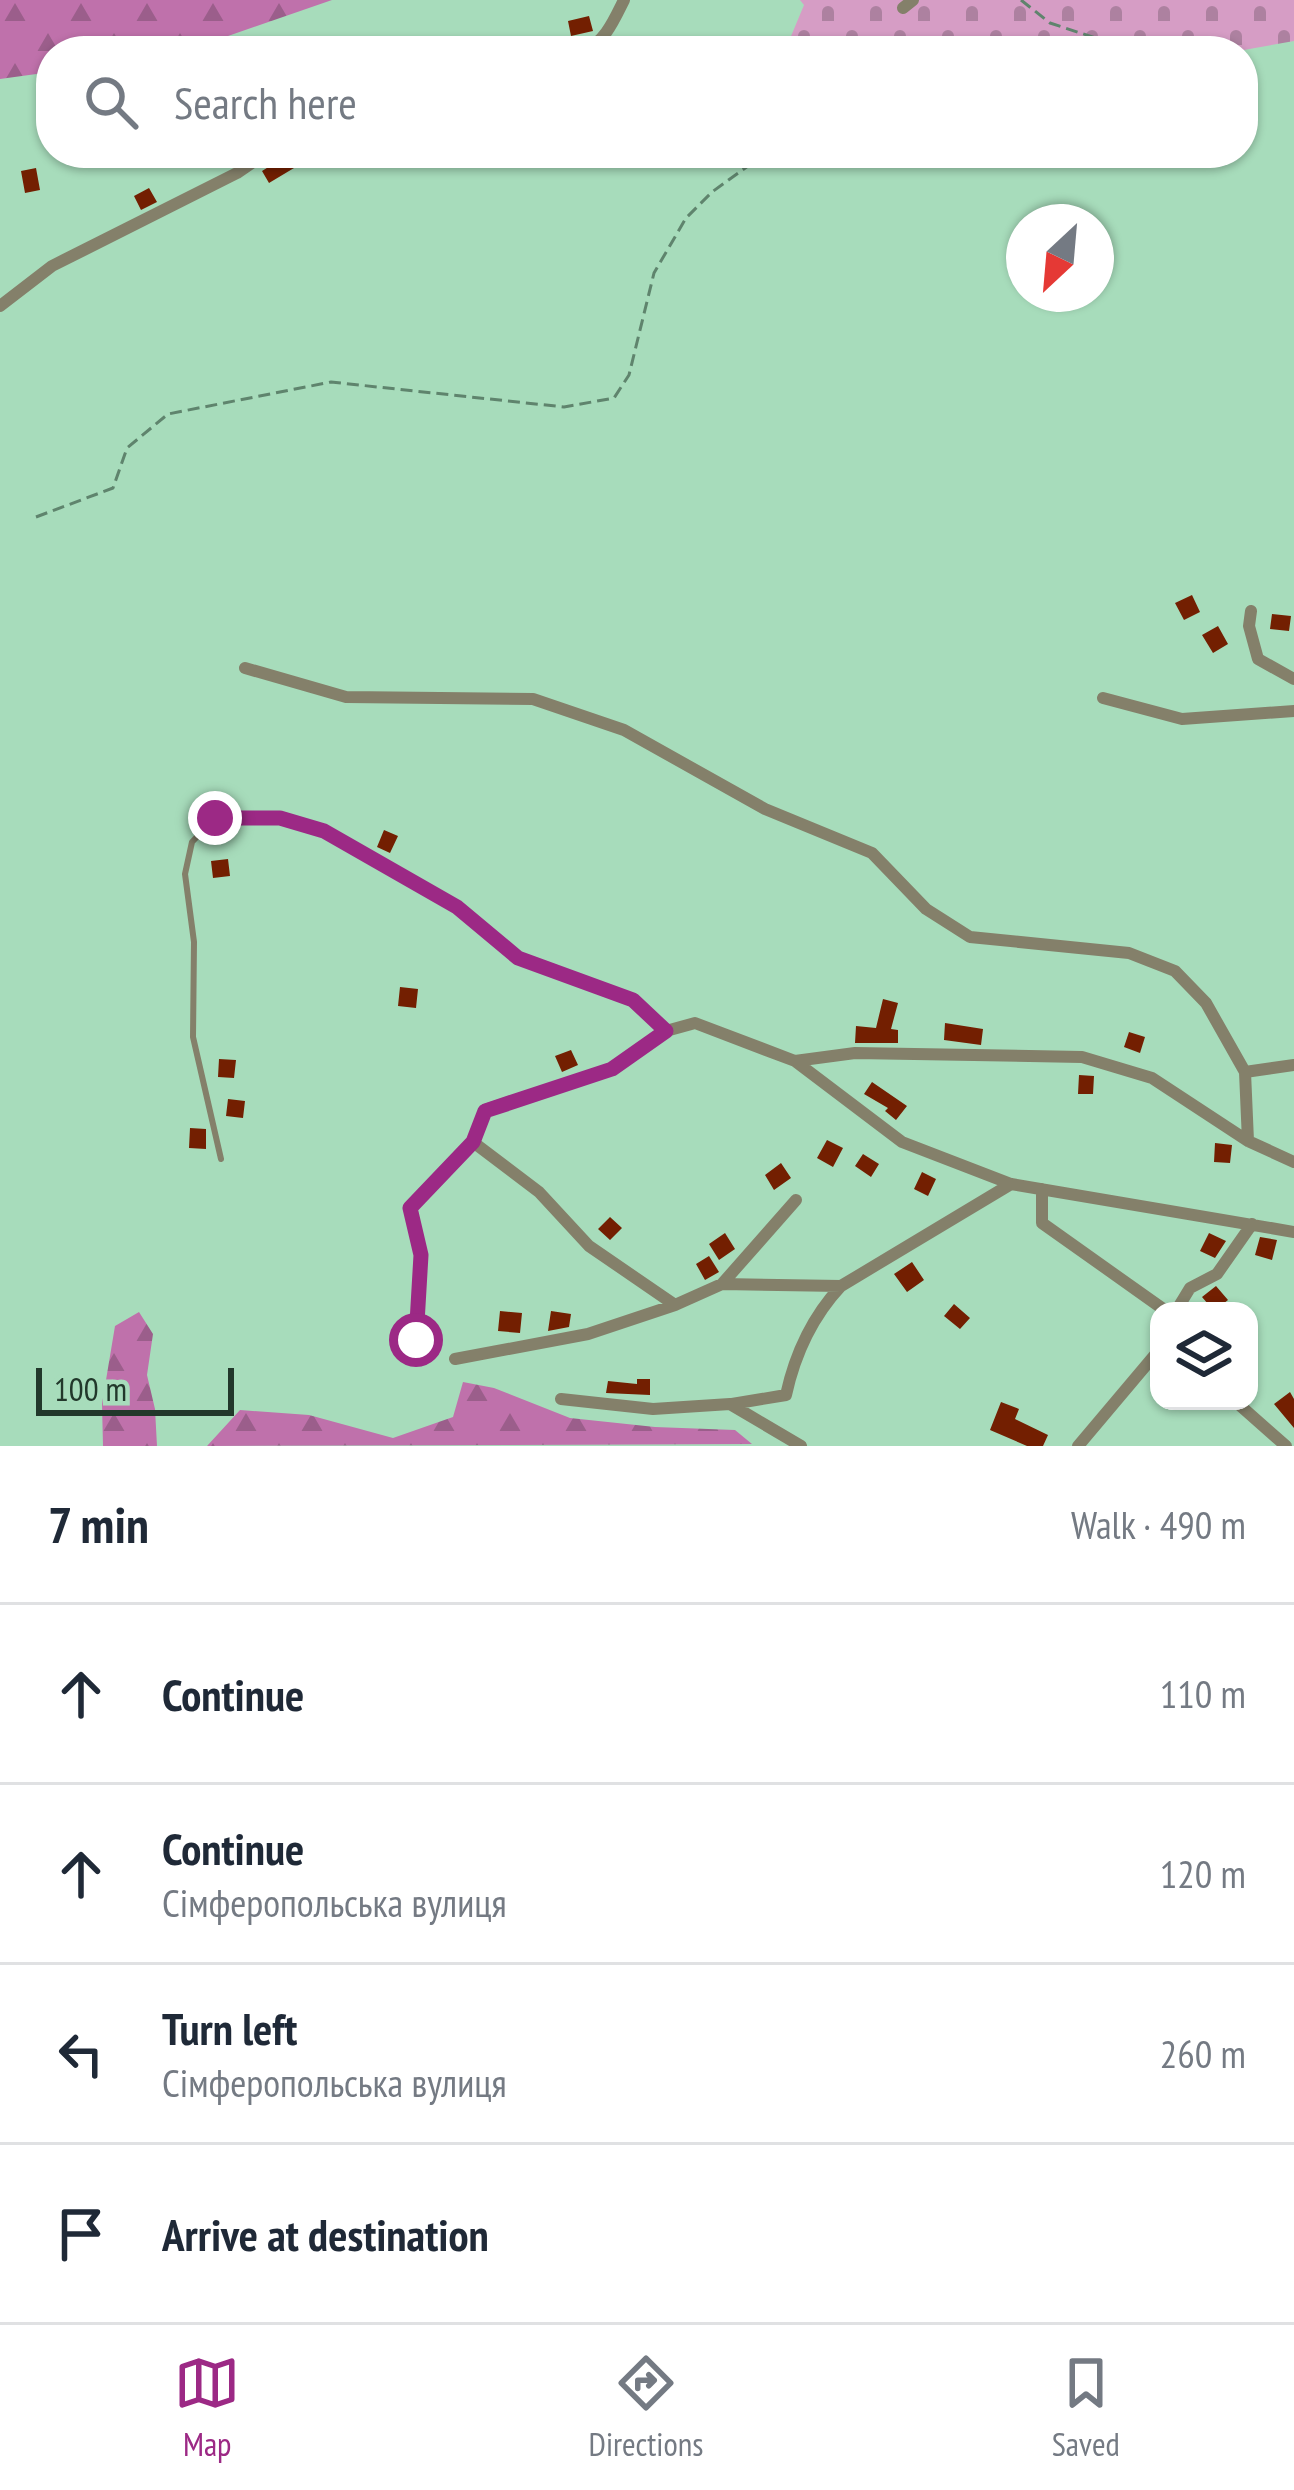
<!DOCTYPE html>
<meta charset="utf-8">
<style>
:root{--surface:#fff;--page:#f6f6f7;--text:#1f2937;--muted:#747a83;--line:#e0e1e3;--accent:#9c2985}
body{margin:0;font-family:"PT Sans Narrow",sans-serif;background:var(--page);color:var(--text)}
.controls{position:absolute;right:36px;bottom:36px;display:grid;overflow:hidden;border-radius:24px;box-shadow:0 3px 9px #0004}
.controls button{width:108px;height:108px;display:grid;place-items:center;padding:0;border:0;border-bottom:3px solid var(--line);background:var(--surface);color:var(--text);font:60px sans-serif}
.compass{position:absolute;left:1006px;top:204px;width:108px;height:108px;border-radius:50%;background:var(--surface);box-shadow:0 3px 9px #0004;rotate:206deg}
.scale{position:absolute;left:36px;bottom:30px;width:198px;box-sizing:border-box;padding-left:12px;border:6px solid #22382b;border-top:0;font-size:33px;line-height:42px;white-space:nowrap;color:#22382b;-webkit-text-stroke:9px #a7dcbb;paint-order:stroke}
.stop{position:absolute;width:36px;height:36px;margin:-27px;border:9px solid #9c2985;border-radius:50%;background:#fff}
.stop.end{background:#9c2985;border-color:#fff;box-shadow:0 3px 12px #0008}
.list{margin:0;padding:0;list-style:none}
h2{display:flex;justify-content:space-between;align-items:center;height:156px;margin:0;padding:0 48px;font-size:51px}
h2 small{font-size:39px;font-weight:400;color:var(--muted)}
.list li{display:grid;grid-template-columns:78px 1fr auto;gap:36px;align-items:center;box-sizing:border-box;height:180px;padding:0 48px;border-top:3px solid var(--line)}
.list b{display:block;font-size:45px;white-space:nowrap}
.list p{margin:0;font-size:39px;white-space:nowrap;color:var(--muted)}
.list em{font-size:39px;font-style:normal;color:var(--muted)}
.icon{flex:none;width:66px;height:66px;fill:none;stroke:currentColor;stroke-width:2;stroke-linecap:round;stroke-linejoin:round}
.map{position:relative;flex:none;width:1294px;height:1446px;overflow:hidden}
.search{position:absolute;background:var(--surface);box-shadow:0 3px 9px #0004;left:36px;right:36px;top:36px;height:132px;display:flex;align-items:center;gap:30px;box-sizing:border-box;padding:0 42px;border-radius:48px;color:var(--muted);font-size:45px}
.sheet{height:876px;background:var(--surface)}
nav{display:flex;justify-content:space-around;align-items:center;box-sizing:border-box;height:168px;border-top:3px solid var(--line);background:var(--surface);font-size:33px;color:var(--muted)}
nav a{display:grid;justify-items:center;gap:6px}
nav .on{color:var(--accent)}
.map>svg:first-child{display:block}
</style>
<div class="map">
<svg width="1294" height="1446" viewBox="0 0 1294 1446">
<defs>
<pattern id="forest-firs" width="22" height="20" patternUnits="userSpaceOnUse" patternTransform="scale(3)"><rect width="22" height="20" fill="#bf71ab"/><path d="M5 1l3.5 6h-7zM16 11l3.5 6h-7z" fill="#9b5e8b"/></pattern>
<pattern id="cemetery-stones" width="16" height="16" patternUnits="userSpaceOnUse" patternTransform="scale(3)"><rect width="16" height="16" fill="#d69dc5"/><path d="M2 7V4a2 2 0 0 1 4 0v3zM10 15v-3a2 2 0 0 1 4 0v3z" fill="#ad81a0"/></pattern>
</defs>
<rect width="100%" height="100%" fill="#a7dcbb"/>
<path fill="url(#forest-firs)" d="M0,0H332L185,51H51V72L0,79Z
M139,1312L153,1334L147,1375L155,1409L157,1446H103L102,1404L115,1326Z
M463,1382L494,1388L570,1418L655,1427L735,1430L752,1444L207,1446L240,1410L309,1415L393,1438L453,1417Z"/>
<path fill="url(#cemetery-stones)" d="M800,0H1294V41L1238,51H798L789,41L804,5Z"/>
<path fill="#731f01" d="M589,16L593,31L571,36L568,21Z
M291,153L299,165L269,183L262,171Z
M36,168L40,190L25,193L21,171Z
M149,188L157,202L141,210L134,196Z
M1192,595L1200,612L1184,620L1175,603Z
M1272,614L1291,616L1289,631L1270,629Z
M1218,626L1228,644L1213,653L1202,635Z
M384,830L398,836L390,853L377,847Z
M228,859L230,876L213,878L211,861Z
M400,987L418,989L416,1008L398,1006Z
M883,999L898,1003L891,1029L898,1030V1043H855L856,1026L876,1028Z
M945,1023L983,1029L981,1045L944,1040Z
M1129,1032L1145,1037L1140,1053L1124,1047Z
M571,1050L578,1065L562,1072L555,1056Z
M219,1059L236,1060L234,1078L218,1077Z
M1079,1075L1094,1076L1093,1094H1078Z
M872,1082L907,1106L896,1120L885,1111L888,1108L864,1094Z
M228,1099L245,1101L243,1118L226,1116Z
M190,1128L206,1129V1149L189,1148Z
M827,1140L843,1148L833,1167L817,1158Z
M1215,1143L1232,1145L1230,1163L1214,1162Z
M863,1154L879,1164L871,1177L855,1166Z
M781,1163L791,1178L774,1190L765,1175Z
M922,1172L936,1179L928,1196L914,1189Z
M610,1217L622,1228L610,1240L598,1229Z
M725,1233L735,1249L719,1260L709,1244Z
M1209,1233L1226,1241L1215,1258L1200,1251Z
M1260,1237L1277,1240L1272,1260L1255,1255Z
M709,1256L719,1272L705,1280L696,1264Z
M912,1262L924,1280L907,1292L894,1274Z
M1216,1286L1228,1300L1214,1311L1202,1297Z
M954,1304L970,1318L960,1329L944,1316Z
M500,1311L522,1313L520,1333L498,1331Z
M551,1311L571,1314L569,1327L548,1331Z
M637,1379H650V1395L606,1393L608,1381L637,1384Z
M1290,1392L1294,1399V1428L1274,1404Z
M1001,1402L1019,1409L1015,1419L1048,1435L1043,1446H1027L990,1430Z"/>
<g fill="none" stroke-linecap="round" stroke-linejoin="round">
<path stroke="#5f846d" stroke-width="3" stroke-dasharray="12 6" stroke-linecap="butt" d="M1021,0L1050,23L1135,51
M36,517L113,488L127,448L168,414L331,382L564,407L614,398L629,375L654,273L686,218L712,192L766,153"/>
<path stroke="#84806a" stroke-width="6" d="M215,818L192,842L185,874L194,942L193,1037L221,1159"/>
<path stroke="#84806a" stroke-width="12" d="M903,8L913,0
M584,51C605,42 614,20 624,0
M0,306L52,266L237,173L266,153
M1251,611L1249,626L1258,659L1294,679
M245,668L346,697L533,699L624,730L765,809L872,853L926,909L970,937L1129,953L1175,971L1206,1003L1245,1072L1248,1141
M1103,698L1182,719L1294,711
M215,818H281L324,831L457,907L518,958L633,1001L666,1031
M795,1061L902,1142L1011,1184L1294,1232
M1245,1072L1294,1065
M473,1142L539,1192L589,1246L675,1305
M1042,1189V1223L1166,1311
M722,1284L796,1200
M1176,1311L1190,1288L1217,1274L1252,1224
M416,1340L421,1255L411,1208L473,1142L485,1110L612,1069L666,1031L695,1023L795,1061L855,1053L1082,1057L1152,1078L1248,1141L1294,1162
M455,1359L588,1334L675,1305L722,1284L841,1286L1011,1184
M561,1399L653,1409L730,1404L801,1446
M1235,1401L1286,1446
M732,1404L786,1395C795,1354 812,1317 841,1286
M1078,1446L1159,1350"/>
</g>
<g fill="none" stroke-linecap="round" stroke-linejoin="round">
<path stroke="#9c2985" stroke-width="15" d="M215,818H280L324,831L457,907L518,958L633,1000L666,1031L612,1069L485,1111L473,1142L410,1208L421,1255L416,1340"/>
</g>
</svg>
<div class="controls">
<button><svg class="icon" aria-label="layers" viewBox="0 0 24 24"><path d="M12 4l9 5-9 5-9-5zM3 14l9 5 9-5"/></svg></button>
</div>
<svg class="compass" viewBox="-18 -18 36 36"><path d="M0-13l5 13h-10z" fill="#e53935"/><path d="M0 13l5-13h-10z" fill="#747a83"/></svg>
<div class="scale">100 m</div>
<div class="stop" style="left:416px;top:1340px"></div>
<div class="stop end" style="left:215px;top:818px"></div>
<div class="search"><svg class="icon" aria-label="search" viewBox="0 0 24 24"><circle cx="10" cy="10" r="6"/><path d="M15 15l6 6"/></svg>Search here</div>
</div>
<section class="sheet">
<h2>7 min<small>Walk · 490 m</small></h2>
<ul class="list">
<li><svg class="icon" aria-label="ahead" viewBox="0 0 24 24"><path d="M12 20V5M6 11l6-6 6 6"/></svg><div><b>Continue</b></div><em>110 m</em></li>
<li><svg class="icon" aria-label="ahead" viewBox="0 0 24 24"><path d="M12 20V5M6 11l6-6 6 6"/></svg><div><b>Continue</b><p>Сімферопольська вулиця</p></div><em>120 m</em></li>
<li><svg class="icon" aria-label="left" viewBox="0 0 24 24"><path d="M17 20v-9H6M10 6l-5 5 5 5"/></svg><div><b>Turn left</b><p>Сімферопольська вулиця</p></div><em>260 m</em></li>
<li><svg class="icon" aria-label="arrive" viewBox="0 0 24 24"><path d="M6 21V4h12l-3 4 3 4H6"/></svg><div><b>Arrive at destination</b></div></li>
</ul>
</section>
<nav>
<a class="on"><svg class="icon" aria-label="map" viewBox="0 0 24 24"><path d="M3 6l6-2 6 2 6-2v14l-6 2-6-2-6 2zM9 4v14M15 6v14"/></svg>Map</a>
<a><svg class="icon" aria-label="directions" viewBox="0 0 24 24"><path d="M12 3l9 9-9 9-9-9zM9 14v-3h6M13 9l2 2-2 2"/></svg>Directions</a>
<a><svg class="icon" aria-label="saved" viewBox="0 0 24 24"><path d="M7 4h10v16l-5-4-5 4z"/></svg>Saved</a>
</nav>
